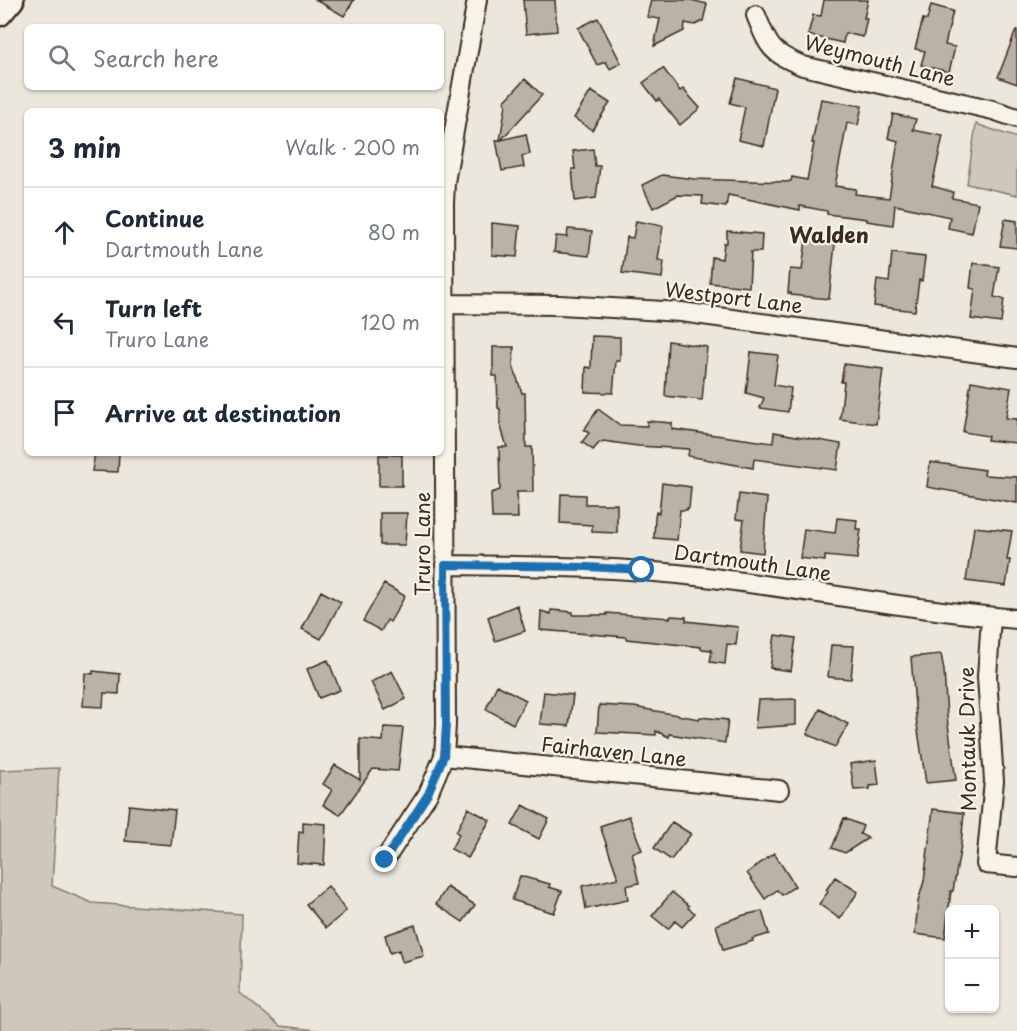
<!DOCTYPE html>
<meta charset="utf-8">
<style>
:root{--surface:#fff;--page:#f6f6f7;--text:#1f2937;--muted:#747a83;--line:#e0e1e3}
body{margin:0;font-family:"Playpen Sans",sans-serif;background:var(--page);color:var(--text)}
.controls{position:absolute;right:18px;bottom:18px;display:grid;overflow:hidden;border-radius:9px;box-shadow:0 2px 4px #0004}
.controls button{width:54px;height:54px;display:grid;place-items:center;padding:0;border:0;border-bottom:2px solid var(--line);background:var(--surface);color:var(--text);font:30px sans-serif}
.stop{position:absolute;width:18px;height:18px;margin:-14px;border:4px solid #1f6fb2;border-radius:50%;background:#fff}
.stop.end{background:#1f6fb2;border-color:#fff;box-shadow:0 2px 6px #0008}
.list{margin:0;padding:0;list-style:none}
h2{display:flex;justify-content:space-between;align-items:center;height:78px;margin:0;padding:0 24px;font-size:26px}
h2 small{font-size:20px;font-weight:400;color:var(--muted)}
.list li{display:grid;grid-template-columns:39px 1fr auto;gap:18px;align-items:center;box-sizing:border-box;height:90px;padding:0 24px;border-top:2px solid var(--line)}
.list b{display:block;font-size:22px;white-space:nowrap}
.list p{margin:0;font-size:20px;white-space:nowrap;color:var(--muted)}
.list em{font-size:20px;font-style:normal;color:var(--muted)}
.icon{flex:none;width:33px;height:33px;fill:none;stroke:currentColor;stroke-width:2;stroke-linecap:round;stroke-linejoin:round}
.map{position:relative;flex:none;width:1017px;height:1031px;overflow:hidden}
.search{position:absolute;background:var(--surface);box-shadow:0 2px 4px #0004;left:24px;top:24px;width:420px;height:66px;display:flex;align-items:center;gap:15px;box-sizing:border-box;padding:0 21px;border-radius:9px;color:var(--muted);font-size:22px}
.panel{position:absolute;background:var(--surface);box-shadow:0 2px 4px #0004;left:24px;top:108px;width:420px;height:348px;border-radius:9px}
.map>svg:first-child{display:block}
</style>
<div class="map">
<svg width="1017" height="1031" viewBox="0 0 1017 1031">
<rect width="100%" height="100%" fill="#ece7dc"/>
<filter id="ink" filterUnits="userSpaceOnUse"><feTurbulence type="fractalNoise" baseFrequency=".0167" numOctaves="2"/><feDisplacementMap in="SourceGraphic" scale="12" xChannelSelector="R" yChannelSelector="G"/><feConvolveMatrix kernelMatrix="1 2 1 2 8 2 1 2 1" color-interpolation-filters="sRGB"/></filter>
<g filter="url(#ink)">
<path fill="#cec8bc" stroke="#84796d" stroke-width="1.5" d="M976,124L1017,138V195L967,184Z
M59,768L52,886L92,903L242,914L240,993L280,1026L325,1031H0V770Z"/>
<path fill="#bab2a7" stroke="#3b2a1e" stroke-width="1.5" d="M316,0H354L344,16Z
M523,0H555L557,31L526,34Z
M651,0H691L707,4L703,21L695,25L685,23L684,31L654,46L660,19L647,17Z
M824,0H868L864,18H867L863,37L845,33L843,43L808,35L813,15L821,16Z
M931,5L953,11L945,45L955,47L949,72L921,65L925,51L915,49L923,19L927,20Z
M598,18L621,63L610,69L606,62L597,65L578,28Z
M1016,30H1017V84L998,77Z
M663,68L680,91L683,89L700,108L680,125L659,99L657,101L643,83Z
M737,78L775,88L764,146L738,140L745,107L730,103Z
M525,79L542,95L501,140L526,134L530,154L522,156L524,167L502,171L496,140H500L506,104L504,102Z
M591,91L610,103L592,130L574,118Z
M821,99L862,106L858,125L847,123L835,186L856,189L855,194L889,198L898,141L888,138L893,114L916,119L913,130L943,136L932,186L953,192L952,198L978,203L972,233L948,228L950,217L895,205L893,225L867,221V219L827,214V211L800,206V210L728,195L726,207L702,204L703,196L678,195L653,208L642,185L662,175L695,179L752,181L786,182L791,181L792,177L807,180L814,143H812Z
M593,149L595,166H600L596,198L575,201L572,169H575L573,151Z
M1005,219L1017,221V248L1000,246Z
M636,221L663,226L658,260L664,261L662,278L622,273L627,237L633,238Z
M492,223L520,226L517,257L492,255Z
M568,229L592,231L589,256L554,252L556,236L567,237Z
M727,231L762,234L761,252H751L749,287L710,283L712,257L722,259L724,243H727Z
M806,240L835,244L829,299L791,295V293H788L790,269L802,270Z
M892,253L925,257L922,281L919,280L915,311L874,306L877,280L889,282Z
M973,263L999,267L994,297L1004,299L1001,323L971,319L975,289L970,288Z
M592,336L620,337V361H616L613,393L585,392L586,367L591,368Z
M668,341L707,347L702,400L665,396Z
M493,347H514L513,366L522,393H525L526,447H532L533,492H517L518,518H492L491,493L500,490L499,447H507L500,424V409L498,408L497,376H493Z
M751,352L778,355L774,385L791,388L788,412L760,408L764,398L746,393Z
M844,364L883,369L876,424L840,419L844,382H841Z
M971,381L1011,388L1006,418L1017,419L1016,443L987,440L988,436L963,432Z
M598,409L620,425L647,426V421L672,423V429L773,443L774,432L841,444L837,470L754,459L753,468L688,456L689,449L638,446L603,441L602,443L600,442L593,450L582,442L589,433L584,430Z
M95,453H119L118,472L92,471Z
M379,455H402V486H379Z
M930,462L985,470L984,475L1017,477V503L927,487Z
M662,483L691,487L689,508H687V510H680L677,540L654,538L655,516L656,512L659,513Z
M561,494L585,495V504H617V533L592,532V525L560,523Z
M739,494L767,498L763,553L740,550L744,520L736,519Z
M380,513H407L405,545H380Z
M837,518L857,520L856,529H861L857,559L825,556V561L800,558L804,529L835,533Z
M974,527L1012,531L1007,560H1010L1006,586L966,581Z
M384,584L405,596L390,622L387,620L381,631L363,621Z
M321,591L341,602L321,639L302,629Z
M517,605L525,631L495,641L488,617Z
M551,610L573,612V615H607V613L670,618L671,616L686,617V621L738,627L736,645L727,644L725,664L710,662L712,650L701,649V647L626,639V637L540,630L541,611L551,614Z
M775,635L796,638L791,671L770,668Z
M831,645L854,646L851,679L828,677Z
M941,654L944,670L947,717L956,780L926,783L916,718L911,657Z
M328,660L340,690L319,698L307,669Z
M93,671L120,674L119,694L104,693L103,707L83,706L85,673L93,674Z
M392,671L406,699L385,710L371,682Z
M497,685L526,700L513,724L486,709Z
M544,692L573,695L569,726L540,724Z
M796,699V725L755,728L758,700Z
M599,705L634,707L699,719L700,717L728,720L725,743L669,734V737L656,731V735L597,732Z
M820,709L848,724L835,747L807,734Z
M384,727L403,728L398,771L373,769L340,815L323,805L332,790L323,784L335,765L360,780V739L383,741Z
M876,760L879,785L870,786V789L854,790L850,764Z
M129,805L175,810L171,845L125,841Z
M523,805L549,819L539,839L512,825Z
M468,808L490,820L468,858L451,849L459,834L456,832Z
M933,809L964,813L961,845L953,891H951L945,938L915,934L918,902L924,881Z
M629,816L642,850L632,853L639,883L626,886L628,900L586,909L582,886L618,878L600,826Z
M844,818L863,826L860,834L868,838L845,853L832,848Z
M303,822L326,824L324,865L297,863L299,831L303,832Z
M672,822L691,834L671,860L654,848Z
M774,853L795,886L782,895L777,890L765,899L747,873Z
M520,876L550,884L549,887L562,891L554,913L512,900Z
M835,877L858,892L840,919L819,904L828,892L826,890Z
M328,886L346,911L326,928L306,904Z
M447,887L475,905L463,922L436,904Z
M672,892L689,906L688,908L695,913L682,927L675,921L668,929L652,916Z
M762,911L769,934L752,939L753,941L723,950L716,925L744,915Z
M415,925L424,956L402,962L399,950L390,953L385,935Z"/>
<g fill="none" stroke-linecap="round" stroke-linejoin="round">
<g stroke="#3b2a1e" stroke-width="22">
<path id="minor" d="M756,15C769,48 770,52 803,66L993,110L1017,118
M444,304L560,305L681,312L1017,358
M445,565C532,566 618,566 705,577C809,590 912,610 1017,619
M991,617L987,677L994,781L986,864L1017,867
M444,756L779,790
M385,859L428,794L444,756L446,725L444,204L445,182L477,0"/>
</g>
<g stroke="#3b2a1e" stroke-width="27">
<path id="tertiary" d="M0,14L12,0"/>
</g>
<use href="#minor" stroke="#f7f3e8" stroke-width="18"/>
<use href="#tertiary" stroke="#f7f3e8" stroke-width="22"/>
</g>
</g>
<g fill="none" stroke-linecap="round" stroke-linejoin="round" filter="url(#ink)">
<path stroke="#1f6fb2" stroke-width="8" d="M385,860L428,794L444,756L446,725L445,565L587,567L642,570"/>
</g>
<g text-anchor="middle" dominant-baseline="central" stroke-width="4.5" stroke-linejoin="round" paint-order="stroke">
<g font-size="20" fill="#3b2a1e" stroke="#f7f3e8">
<text transform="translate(880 60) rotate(14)">Weymouth Lane</text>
<text transform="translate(734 297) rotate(7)">Westport Lane</text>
<text transform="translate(422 544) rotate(-90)">Truro Lane</text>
<text transform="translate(753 562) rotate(8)">Dartmouth Lane</text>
<text transform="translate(967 739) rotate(-91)">Montauk Drive</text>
<text transform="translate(614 751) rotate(6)">Fairhaven Lane</text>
</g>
<g font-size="21" font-weight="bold" fill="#3b2a1e" stroke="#f7f3e8">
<text x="829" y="234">Walden</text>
</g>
</g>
</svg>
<div class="controls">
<button>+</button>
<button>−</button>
</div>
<div class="stop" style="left:642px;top:570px"></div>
<div class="stop end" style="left:385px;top:860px"></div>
<div class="search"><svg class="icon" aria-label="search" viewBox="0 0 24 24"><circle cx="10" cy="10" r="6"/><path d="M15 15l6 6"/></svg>Search here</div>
<section class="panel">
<h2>3 min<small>Walk · 200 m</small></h2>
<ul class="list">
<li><svg class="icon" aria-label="ahead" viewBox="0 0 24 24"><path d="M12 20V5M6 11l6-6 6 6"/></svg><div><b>Continue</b><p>Dartmouth Lane</p></div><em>80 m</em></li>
<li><svg class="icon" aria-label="left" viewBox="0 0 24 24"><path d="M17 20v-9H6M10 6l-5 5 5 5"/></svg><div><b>Turn left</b><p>Truro Lane</p></div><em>120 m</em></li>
<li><svg class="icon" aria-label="arrive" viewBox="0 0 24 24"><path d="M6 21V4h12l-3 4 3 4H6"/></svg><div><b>Arrive at destination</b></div></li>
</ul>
</section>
</div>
